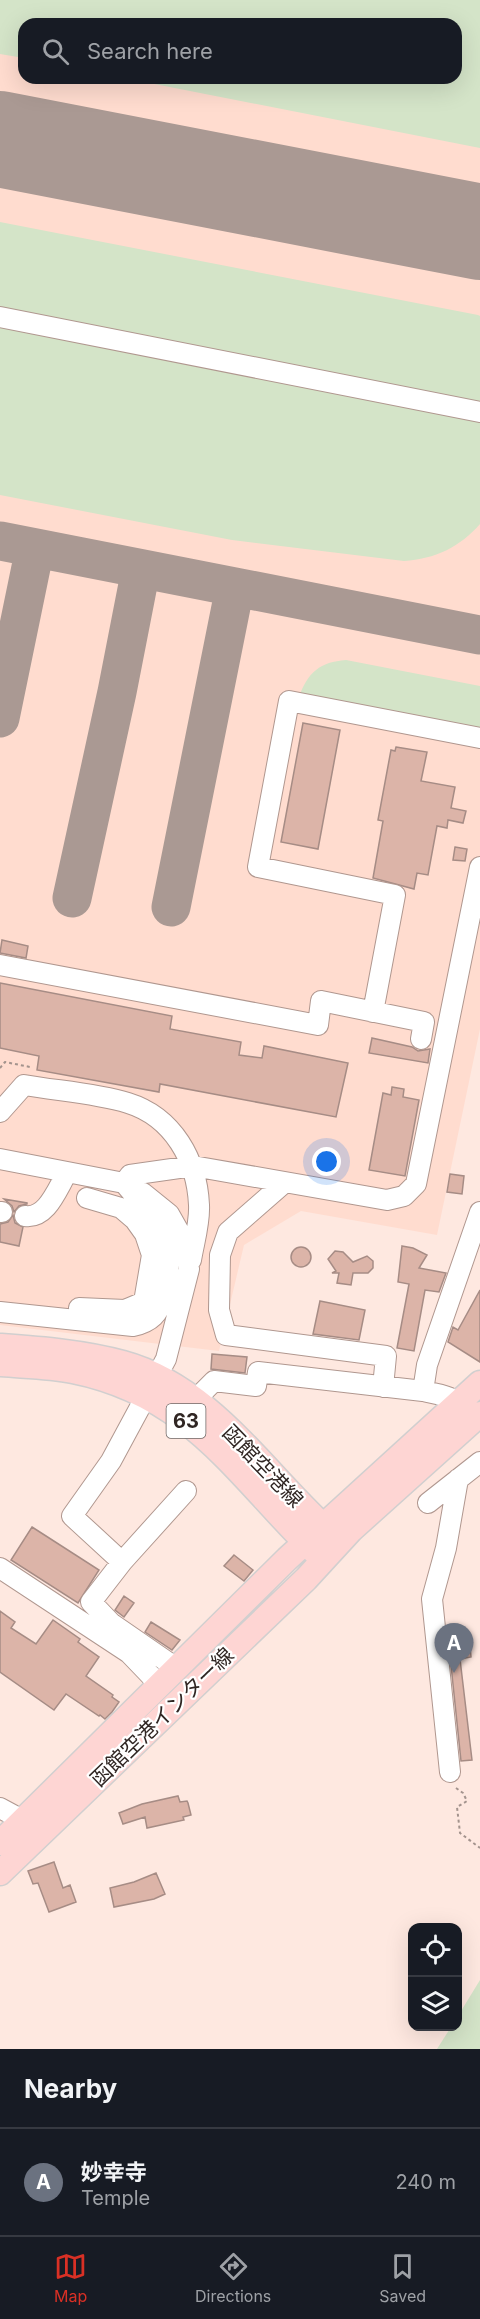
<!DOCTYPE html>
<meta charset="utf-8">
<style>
:root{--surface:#171b24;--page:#242831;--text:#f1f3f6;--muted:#9ea1a6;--line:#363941;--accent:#d93025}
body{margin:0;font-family:Inter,"Noto Sans JP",sans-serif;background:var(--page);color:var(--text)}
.controls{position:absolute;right:18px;bottom:18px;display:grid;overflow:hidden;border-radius:12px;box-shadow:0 6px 24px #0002}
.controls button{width:54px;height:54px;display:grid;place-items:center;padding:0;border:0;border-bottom:2px solid var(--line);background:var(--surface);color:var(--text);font:30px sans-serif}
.you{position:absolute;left:327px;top:1162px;width:21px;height:21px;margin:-15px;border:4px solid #fff;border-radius:50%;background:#1a73e8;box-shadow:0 0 0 9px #1a73e833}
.badge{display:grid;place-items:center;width:39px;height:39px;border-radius:50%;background:var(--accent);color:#fff;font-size:20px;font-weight:700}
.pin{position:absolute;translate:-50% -50px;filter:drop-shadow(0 2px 3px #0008)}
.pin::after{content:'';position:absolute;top:32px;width:21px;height:18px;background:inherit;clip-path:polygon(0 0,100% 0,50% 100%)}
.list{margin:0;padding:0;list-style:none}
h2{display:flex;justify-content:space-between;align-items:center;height:78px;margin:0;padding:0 24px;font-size:26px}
h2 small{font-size:20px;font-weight:400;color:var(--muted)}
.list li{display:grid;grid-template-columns:39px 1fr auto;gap:18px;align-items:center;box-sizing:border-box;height:108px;padding:0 24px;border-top:2px solid var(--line)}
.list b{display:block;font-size:22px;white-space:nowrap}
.list p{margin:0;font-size:20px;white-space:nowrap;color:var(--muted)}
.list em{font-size:20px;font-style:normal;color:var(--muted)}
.icon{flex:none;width:33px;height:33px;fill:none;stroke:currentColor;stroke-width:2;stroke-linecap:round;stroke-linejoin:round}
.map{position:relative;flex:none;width:480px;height:2049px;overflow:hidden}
.search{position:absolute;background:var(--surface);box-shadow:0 6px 24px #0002;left:18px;right:18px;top:18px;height:66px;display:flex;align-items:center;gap:15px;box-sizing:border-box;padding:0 21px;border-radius:18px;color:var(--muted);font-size:22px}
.sheet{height:186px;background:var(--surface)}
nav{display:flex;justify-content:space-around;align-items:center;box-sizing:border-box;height:84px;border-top:2px solid var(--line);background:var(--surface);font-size:16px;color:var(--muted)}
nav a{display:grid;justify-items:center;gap:3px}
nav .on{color:var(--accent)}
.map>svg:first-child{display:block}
</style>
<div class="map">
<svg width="480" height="2049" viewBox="0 0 480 2049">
<rect width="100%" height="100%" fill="#fee8e0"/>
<path fill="#ffdccf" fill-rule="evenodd" d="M0,0H480V1029L437,1235L301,1211L244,1245L219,1351L0,1325ZM24,24H456V78H24Z"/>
<path fill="#d4e4c8" d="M0,0H480V148L124,78H456V24H24V58L0,54Z
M0,222L478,315L480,316V406L0,312Z
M0,323L480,418V524C460,547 435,559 404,561L232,540L0,495Z
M346,660L480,686V733L299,697C308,672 320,662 346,660Z
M480,1980V2049H437L451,2027L458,2026V2016Z"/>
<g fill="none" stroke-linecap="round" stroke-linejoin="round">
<path stroke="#aa9993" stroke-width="39" d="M0,541L480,635
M0,718L35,548
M72,898L117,692L141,569
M171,907L235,587"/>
<path stroke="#aa9993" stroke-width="96" d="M0,139L480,232"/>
</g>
<path fill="#dcb4a8" stroke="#a68c85" stroke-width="1.5" d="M303,723L340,730L318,849L281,842Z
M396,747L427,752L421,781L455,787L451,808L466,811L463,823L448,820L447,828L437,826L428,875L417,873L414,889L373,878L383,821L378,820L391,750L395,751Z
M455,847L467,849L465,861L453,860Z
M2,940L28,946L26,958L0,953Z
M0,983L172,1016L170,1029L241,1042L239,1055L262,1058L264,1046L348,1063L336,1117L160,1084L159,1092L37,1070L39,1056L0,1048Z
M372,1038L412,1047L418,1051L430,1049L428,1063L369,1053Z
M392,1087L404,1089L403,1097L419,1100L405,1176L369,1170L383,1093L391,1095Z
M450,1174L464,1176L462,1194L447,1192Z
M4,1199L27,1203V1204L19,1206L14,1212L12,1206Z
M13,1215L15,1223L23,1227L19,1246L0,1242V1224L8,1222Z
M402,1246L413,1248L427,1255L419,1268L446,1273L439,1292L425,1290L414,1351L397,1348L409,1284L398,1282Z
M291 1257a10 10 0 1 1 20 0a10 10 0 1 1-20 0Z
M335,1251L343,1252L353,1262L367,1256L373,1261V1268L368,1273H353L351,1285L337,1283L339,1273H332L336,1271L328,1259Z
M480,1290V1362L448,1342L453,1327L458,1330Z
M320,1301L365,1310L359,1340L313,1334Z
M212,1354L247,1357L245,1373L211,1369Z
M32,1527L99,1570L78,1603L11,1560Z
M234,1555L253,1570L244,1581L224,1566Z
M124,1596L134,1603L124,1617L115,1610Z
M0,1611L15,1622L11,1628L36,1644L53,1620L80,1639L78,1642L99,1657L86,1676L113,1695L112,1697L119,1702L112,1712L105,1719L100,1715L99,1716L66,1694L54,1710L0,1672Z
M151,1622L180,1640L172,1650L145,1632Z
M469,1635L471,1657L460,1659L472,1760L461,1761L449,1646L456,1645L455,1636Z
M178,1796L180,1802L187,1801L188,1803L191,1815L183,1817L184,1820L147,1828L145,1817L123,1824L119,1813L142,1804Z
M54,1862L63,1888L70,1885L76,1902L49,1912L38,1883L33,1884L28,1871Z
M156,1873L165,1894L154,1899L114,1907L110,1888L134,1882Z"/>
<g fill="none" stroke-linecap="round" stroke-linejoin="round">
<g stroke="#b0978f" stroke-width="22">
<path id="minor" d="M0,317L480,412
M0,965L318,1025L321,1001L424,1022L421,1039
M373,1012L395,895L258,867L289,701L480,738
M0,1112L24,1085C58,1091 95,1093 128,1103C173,1117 197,1160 199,1205C200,1223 194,1242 191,1260
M0,1159L124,1183L143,1193L169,1214L182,1237L186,1250L189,1269L166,1359L111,1461L72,1516L122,1562
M284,1183L228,1232L220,1255L219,1310L226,1335L386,1356L383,1387
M0,1212H2
M25,1216C47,1219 57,1189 67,1173
M79,1308L125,1310L144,1302L152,1255L145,1234L135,1220L121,1208L87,1198
M0,1312L133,1326C151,1322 159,1314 164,1296C179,1247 155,1219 124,1183L130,1175L193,1166L387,1200L404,1196L416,1184L480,867
M204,1391L214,1381L256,1386L258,1372L423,1391C444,1395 453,1396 468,1412
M423,1391L427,1365L480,1212
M428,1503L480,1462
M0,1568L129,1653L153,1678
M169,1663L111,1623L91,1602L122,1562L186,1491
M450,1772L432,1599L446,1548L458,1479
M0,1808L13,1815"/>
</g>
<g stroke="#d1cfcf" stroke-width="27">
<path id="major" d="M0,1346C41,1349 83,1352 123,1363C208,1386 262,1469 323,1526L333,1540
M0,1364C24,1366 49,1366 73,1371C192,1395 236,1475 316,1553
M0,1843L287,1559L480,1383
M0,1873L306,1579L351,1530L480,1414"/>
</g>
<path stroke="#a3938d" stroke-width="2" stroke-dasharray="3 3" stroke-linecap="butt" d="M0,1068L5,1062L30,1067
M456,1788L463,1793L467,1801L457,1807L460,1833L480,1848"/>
<use href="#minor" stroke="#fff" stroke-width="20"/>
<use href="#major" stroke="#fed5d3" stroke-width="24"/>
</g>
<g text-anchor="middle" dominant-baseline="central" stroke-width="4.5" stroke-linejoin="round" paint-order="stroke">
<rect fill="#fff" stroke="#6e6765" stroke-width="1.5" x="166.5" y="1404" width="39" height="34" rx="4.5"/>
<g font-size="20" font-weight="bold" fill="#302623">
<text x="186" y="1421">63</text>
</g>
<g font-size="21" fill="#302623" stroke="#fff">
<text transform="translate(263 1466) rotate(46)">函館空港線</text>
<text transform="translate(162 1717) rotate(-44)">函館空港インター線</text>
</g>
</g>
</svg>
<div class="controls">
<button><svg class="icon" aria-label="locate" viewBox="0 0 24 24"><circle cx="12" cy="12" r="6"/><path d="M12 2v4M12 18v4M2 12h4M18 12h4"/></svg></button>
<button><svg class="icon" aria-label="layers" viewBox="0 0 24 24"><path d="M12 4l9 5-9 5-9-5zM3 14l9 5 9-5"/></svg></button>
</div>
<div class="you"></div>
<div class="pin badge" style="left:454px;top:1673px;background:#6b7280">A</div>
<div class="search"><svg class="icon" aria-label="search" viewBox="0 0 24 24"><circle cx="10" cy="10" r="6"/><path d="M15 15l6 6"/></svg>Search here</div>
</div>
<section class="sheet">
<h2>Nearby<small></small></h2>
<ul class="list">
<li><span class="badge" style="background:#6b7280">A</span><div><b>妙幸寺</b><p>Temple</p></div><em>240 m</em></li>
</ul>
</section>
<nav>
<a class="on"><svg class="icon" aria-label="map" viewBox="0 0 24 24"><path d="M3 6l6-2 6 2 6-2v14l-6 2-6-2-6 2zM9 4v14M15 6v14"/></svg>Map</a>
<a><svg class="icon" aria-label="directions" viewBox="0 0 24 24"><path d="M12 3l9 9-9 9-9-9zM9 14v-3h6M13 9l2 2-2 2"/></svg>Directions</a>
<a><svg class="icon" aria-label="saved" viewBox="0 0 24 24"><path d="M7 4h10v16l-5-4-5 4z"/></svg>Saved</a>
</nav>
